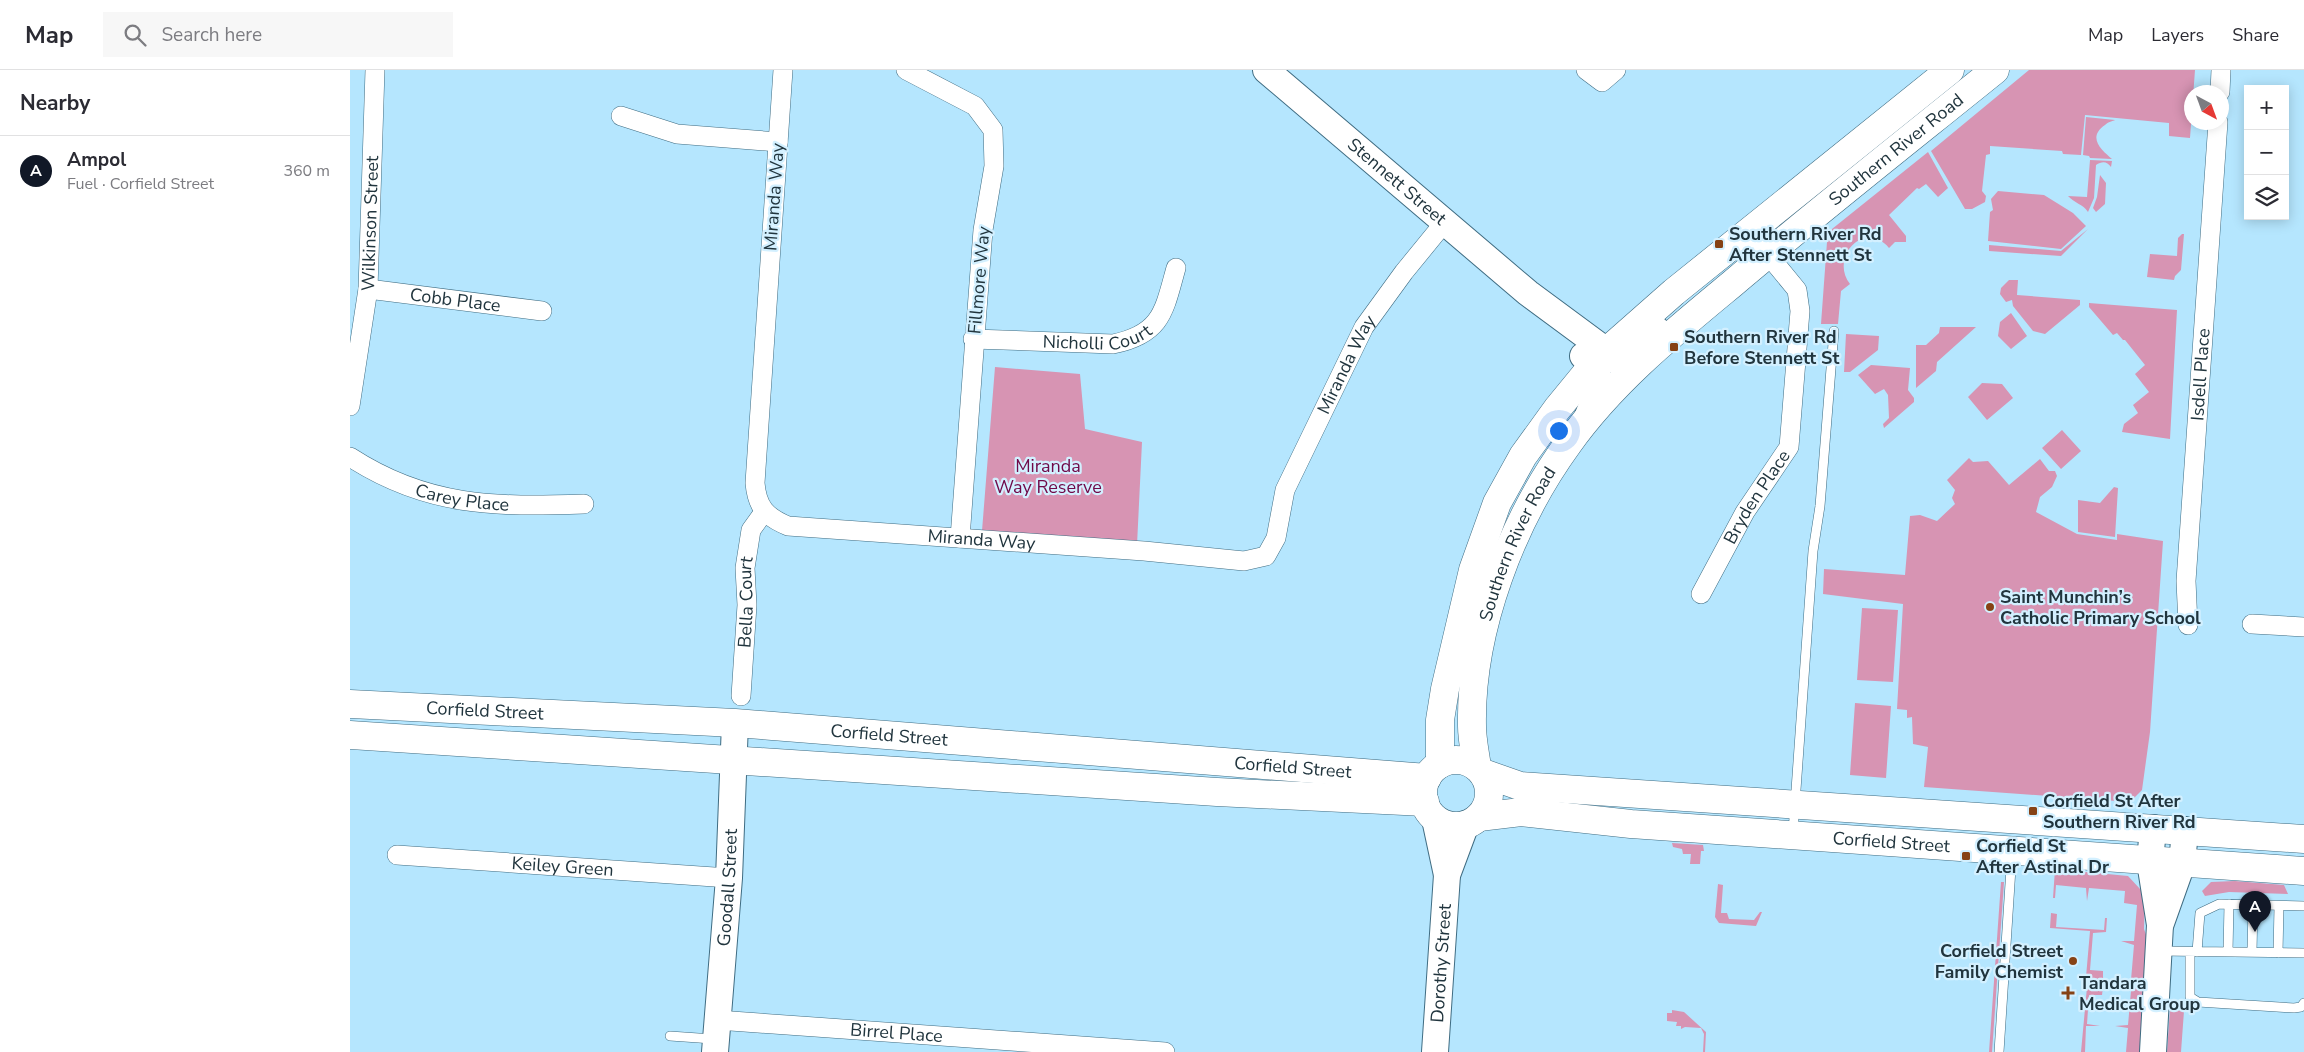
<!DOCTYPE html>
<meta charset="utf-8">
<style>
:root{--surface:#fff;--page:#f7f7f7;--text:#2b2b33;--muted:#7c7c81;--line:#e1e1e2;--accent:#111827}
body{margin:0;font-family:"Nunito Sans",sans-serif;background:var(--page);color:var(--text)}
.controls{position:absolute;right:15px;top:15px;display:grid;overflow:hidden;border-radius:0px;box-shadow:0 2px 12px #0003}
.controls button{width:45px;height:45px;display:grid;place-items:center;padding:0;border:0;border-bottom:1px solid var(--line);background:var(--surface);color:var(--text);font:25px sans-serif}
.compass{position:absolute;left:1834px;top:15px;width:45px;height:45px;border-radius:50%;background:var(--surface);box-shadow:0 2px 12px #0003;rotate:139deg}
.you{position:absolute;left:1208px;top:360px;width:18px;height:18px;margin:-12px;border:4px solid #fff;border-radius:50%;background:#1a73e8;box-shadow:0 0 0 8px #1a73e833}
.badge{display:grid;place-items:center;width:32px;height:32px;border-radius:50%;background:var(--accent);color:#fff;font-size:16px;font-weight:700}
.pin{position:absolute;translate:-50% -41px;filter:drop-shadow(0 1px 2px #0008)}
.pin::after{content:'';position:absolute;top:26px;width:18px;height:15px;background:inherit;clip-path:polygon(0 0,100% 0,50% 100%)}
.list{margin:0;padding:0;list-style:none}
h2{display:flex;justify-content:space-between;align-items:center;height:65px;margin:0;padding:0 20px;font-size:21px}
h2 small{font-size:16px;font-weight:400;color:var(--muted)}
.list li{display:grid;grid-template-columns:32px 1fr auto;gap:15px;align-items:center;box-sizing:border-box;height:70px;padding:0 20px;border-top:1px solid var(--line)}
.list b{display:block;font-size:19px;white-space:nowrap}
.list p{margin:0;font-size:16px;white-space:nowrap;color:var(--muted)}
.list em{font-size:16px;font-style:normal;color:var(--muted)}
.icon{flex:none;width:28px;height:28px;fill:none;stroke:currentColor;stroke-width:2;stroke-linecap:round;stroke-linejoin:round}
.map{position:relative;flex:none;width:1954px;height:982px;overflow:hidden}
header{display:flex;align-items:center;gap:30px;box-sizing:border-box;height:70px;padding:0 25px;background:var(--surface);border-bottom:1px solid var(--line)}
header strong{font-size:24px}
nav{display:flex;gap:28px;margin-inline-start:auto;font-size:18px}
.search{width:350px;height:45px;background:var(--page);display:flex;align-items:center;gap:12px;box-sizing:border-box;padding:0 18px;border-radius:0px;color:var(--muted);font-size:19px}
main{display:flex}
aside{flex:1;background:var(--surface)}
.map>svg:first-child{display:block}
</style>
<header>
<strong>Map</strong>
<div class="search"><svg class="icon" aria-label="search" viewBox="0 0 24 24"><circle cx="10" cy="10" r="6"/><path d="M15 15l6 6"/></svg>Search here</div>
<nav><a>Map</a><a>Layers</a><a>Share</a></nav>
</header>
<main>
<aside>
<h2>Nearby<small></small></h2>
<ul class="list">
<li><span class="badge">A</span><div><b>Ampol</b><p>Fuel · Corfield Street</p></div><em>360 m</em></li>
</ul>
</aside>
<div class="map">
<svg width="1954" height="982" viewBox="0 0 1954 982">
<rect width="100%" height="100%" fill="#b5e6fe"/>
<path fill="#d794b3" d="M1679,0H1845L1840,68L1819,66V53L1735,45L1731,85L1713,84L1712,81L1640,76V84L1636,85L1632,121L1636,126L1635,132L1622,139H1615L1581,81Z
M1736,47L1765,50C1763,51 1758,52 1755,55C1736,68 1753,81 1762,89L1740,88L1739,86L1733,85Z
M1578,82L1598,118L1588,127L1576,114L1569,119L1567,118L1539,145L1556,166V172H1545L1539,178C1515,149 1479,187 1500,214L1491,221L1488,254H1471L1477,172L1482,159Z
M1740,90L1762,91L1761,97C1757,91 1752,91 1746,95L1744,128L1738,142C1733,134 1724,133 1718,126L1737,127Z
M1750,105L1756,113L1755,134L1746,142L1743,138L1747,127Z
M1648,121L1694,125L1723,143L1736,156L1711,179L1638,171L1640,142L1643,140L1641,129Z
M1738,159L1711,186L1639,181V175L1711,181Z
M1832,164H1834L1831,200L1825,206L1824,210L1797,207L1800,184L1827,186L1828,168Z
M1659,210H1668L1667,225L1730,230V235L1695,264L1683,261L1663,236L1662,230L1656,232L1650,224L1651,218Z
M1739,233L1827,240L1820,369L1772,362L1774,354L1788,343L1783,335L1799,322L1785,304L1795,295L1775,270H1773L1767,263L1763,265L1739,237Z
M1661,243L1677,266L1661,279L1648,266L1650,252Z
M1590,257H1626L1587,292L1586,301L1566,318V275H1576L1589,263Z
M1496,264L1529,266L1528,280L1500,302H1494Z
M1521,295L1560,298L1558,320L1564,328V332L1534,358L1533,354L1539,348L1538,325L1534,319L1525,324L1508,305Z
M645,297L730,304L735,359L792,372L787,475L632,461Z
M1632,313L1652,314L1663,328L1637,350L1618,327Z
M1712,360L1731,381L1711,399L1692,378Z
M1619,388L1623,392L1638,391L1659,415L1690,389L1699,401H1705L1707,406L1702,417L1690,427L1686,442L1727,464L1767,470V464L1813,471L1800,662L1792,720L1780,732L1574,717L1578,677L1563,674L1562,647L1557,648V640L1547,639L1553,534L1473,524L1474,499L1555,505L1560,446L1570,445L1587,451L1605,434L1602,428L1605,420L1597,410Z
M1764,417L1768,418L1765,467L1728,462V430L1750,433Z
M1512,538L1548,540L1543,612L1507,610Z
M1505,633L1541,636L1536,708L1500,705Z
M1322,773L1353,775L1354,781H1351L1350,794H1340L1341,784H1333L1332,779L1323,777Z
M1705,799L1778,806L1791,820L1795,829L1794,859L1798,870L1795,913L1768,912V910H1781L1784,875L1771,871H1784L1787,835L1774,833L1775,821L1739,818L1737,831L1736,818L1706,815L1705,828H1703Z
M1885,811L1934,815L1938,824L1879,822L1855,826L1852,821L1861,812Z
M1651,812H1654L1642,982H1639Z
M1368,814L1373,815L1371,843H1377L1379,849L1404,850L1410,842H1412L1406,856L1369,853L1365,847Z
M1701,843L1707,844L1706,857L1754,860L1755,848H1757L1756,862L1743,863L1740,900L1753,901V910L1736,907L1740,861L1700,858Z
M1737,917H1753L1752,925H1739L1737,954L1750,956H1736L1735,982H1731Z
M1768,917L1795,919L1790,982H1776L1778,958L1765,956L1778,955L1781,921Z
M1820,939L1834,941L1831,982H1817Z
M1322,940L1334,942L1356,962L1355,982H1353L1354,964L1351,958L1335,957L1331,959V956H1326L1327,952L1317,951V943H1322Z"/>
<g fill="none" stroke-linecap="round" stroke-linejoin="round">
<g stroke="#3f6c82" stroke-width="10">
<path id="lane" d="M1443,762L1463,481L1470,436L1484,261
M1812,881L1954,883
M1840,882V927L1848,932L1944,938L1951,937L1954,933
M1847,882L1850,843L1869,834L1954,836
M1878,882L1879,834
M1902,882L1903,835
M1928,883L1929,836
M320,966L363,969
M1649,982L1662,783"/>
</g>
<g stroke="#3f6c82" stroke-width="20">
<g id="street">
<path id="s1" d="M433,0L405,413C407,437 416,447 438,456L794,481L894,491L916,486L926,468L935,420L1014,257L1054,202L1094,153"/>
<path d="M556,0L625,36L643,60L644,96L633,160L610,468"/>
<path d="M1236,0L1252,12L1266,0"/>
<path d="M1870,22L1871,0"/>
<path d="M271,46L327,64L428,72"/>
<path id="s2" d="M18,219L192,241"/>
<path id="s3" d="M623,269L763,274C812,264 814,241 826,198"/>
<path id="s4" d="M0,336L18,219L25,0"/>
<path id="s5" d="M0,387C77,437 145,437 234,434"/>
<path id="s6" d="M1351,524L1395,442L1439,377L1450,241L1447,220L1410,175"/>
<path d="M1902,554L1954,557"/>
<path id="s7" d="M1838,555L1836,511L1868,52"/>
<path id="s8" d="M391,626L397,535L395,498L401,460L414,442"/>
<path id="s9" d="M47,785L379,808"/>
<path id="s10" d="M367,950L815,982"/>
</g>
</g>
<g stroke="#3f6c82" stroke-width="28">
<g id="secondary">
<path id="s11" d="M916,0L1178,223L1247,274L1248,321L1237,348"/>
<path d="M1233,286C1238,288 1243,288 1248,289C1277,293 1287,278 1307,260"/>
<path d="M1085,749L1097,805"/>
<path d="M1811,853L1832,794L1835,760"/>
<path id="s12" d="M365,982L379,808L385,653"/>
<path id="s13" d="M1085,982L1097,805L1116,754"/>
<path d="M1803,982L1810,855L1800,792L1803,758"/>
</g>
</g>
<g stroke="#3f6c82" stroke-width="29">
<g id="primary">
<path id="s14" d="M0,634L385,653L1077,708"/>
<path d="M0,665L867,722L1075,732"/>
<circle cx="1106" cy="723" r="33"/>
<path d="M1090,694V650L1095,619L1123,500L1147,433L1173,386L1207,339L1248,289L1324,222L1600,0"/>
<path id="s15" d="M1127,697C1125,683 1122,669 1122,656C1120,560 1162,451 1218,374C1262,312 1324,262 1382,214C1468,141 1557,71 1645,0"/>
<path d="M1133,703L1170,716C1431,736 1693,749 1954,769"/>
<path id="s16" d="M1129,747L1171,742L1281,754L1954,801"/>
</g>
</g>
<use href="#lane" stroke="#fff" stroke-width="9"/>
<use href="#street" stroke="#fff" stroke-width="19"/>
<use href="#secondary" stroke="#fff" stroke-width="26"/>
<use href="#primary" stroke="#fff" stroke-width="28"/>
</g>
<g fill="#864215" stroke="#d3f0ff" stroke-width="2">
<rect x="1364" y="169" width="10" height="10" rx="2.5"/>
<rect x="1319" y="272" width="10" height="10" rx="2.5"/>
<circle cx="1640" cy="537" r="5"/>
<rect x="1678" y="736" width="10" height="10" rx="2.5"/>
<rect x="1611" y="781" width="10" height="10" rx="2.5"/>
<circle cx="1723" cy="891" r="5"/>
<path d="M1715.5 915.5h5v5h5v5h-5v5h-5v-5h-5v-5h5z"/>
</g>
<g text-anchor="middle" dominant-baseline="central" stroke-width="4.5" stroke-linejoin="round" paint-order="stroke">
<g font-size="18" fill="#21353e" stroke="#d3f0ff">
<text stroke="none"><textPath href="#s15" startOffset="786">Southern River Road</textPath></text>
<text stroke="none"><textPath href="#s11" startOffset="172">Stennett Street</textPath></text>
<text transform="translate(424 127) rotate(-86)">Miranda Way</text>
<text stroke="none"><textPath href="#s4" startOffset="184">Wilkinson Street</textPath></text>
<text transform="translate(629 210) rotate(-85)">Fillmore Way</text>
<text stroke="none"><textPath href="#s2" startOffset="88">Cobb Place</textPath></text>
<text stroke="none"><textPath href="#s3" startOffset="125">Nicholli Court</textPath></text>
<text stroke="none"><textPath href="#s1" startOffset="1161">Miranda Way</textPath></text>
<text stroke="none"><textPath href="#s7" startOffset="251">Isdell Place</textPath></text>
<text stroke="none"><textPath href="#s5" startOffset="121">Carey Place</textPath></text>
<text stroke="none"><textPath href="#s6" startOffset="112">Bryden Place</textPath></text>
<text stroke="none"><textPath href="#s1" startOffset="666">Miranda Way</textPath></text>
<text stroke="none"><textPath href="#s15" startOffset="231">Southern River Road</textPath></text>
<text stroke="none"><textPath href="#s8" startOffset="94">Bella Court</textPath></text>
<text stroke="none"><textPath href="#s14" startOffset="135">Corfield Street</textPath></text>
<text stroke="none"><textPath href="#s14" startOffset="540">Corfield Street</textPath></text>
<text stroke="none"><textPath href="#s14" startOffset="945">Corfield Street</textPath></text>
<text stroke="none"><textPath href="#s16" startOffset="414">Corfield Street</textPath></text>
<text stroke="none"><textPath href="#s9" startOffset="166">Keiley Green</textPath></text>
<text stroke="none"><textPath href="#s12" startOffset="165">Goodall Street</textPath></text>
<text stroke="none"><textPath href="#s13" startOffset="89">Dorothy Street</textPath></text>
<text stroke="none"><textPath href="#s10" startOffset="180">Birrel Place</textPath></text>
</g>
<g font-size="18" font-weight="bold" fill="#21353e" stroke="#d3f0ff" text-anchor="start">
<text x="1379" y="164">Southern River Rd<tspan x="1379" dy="21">After Stennett St</tspan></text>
<text x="1334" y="267">Southern River Rd<tspan x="1334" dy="21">Before Stennett St</tspan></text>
<text x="1650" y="527">Saint Munchin’s<tspan x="1650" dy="21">Catholic Primary School</tspan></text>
<text x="1693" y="731">Corfield St After<tspan x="1693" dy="21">Southern River Rd</tspan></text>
<text x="1626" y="776">Corfield St<tspan x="1626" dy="21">After Astinal Dr</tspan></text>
<text x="1713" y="881" text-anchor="end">Corfield Street<tspan x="1713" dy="21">Family Chemist</tspan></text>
<text x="1729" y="913">Tandara<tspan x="1729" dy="21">Medical Group</tspan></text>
</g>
<g font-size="18" fill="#6f0848" stroke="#d3f0ff">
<text x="698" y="396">Miranda<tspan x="698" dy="21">Way Reserve</tspan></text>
</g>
</g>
</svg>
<div class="controls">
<button>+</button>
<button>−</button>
<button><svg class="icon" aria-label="layers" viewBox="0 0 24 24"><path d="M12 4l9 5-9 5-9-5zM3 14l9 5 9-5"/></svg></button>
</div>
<svg class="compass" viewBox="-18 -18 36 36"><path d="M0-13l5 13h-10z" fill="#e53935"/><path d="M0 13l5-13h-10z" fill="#7c7c81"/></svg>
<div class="you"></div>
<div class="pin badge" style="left:1905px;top:862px">A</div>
</div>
</main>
